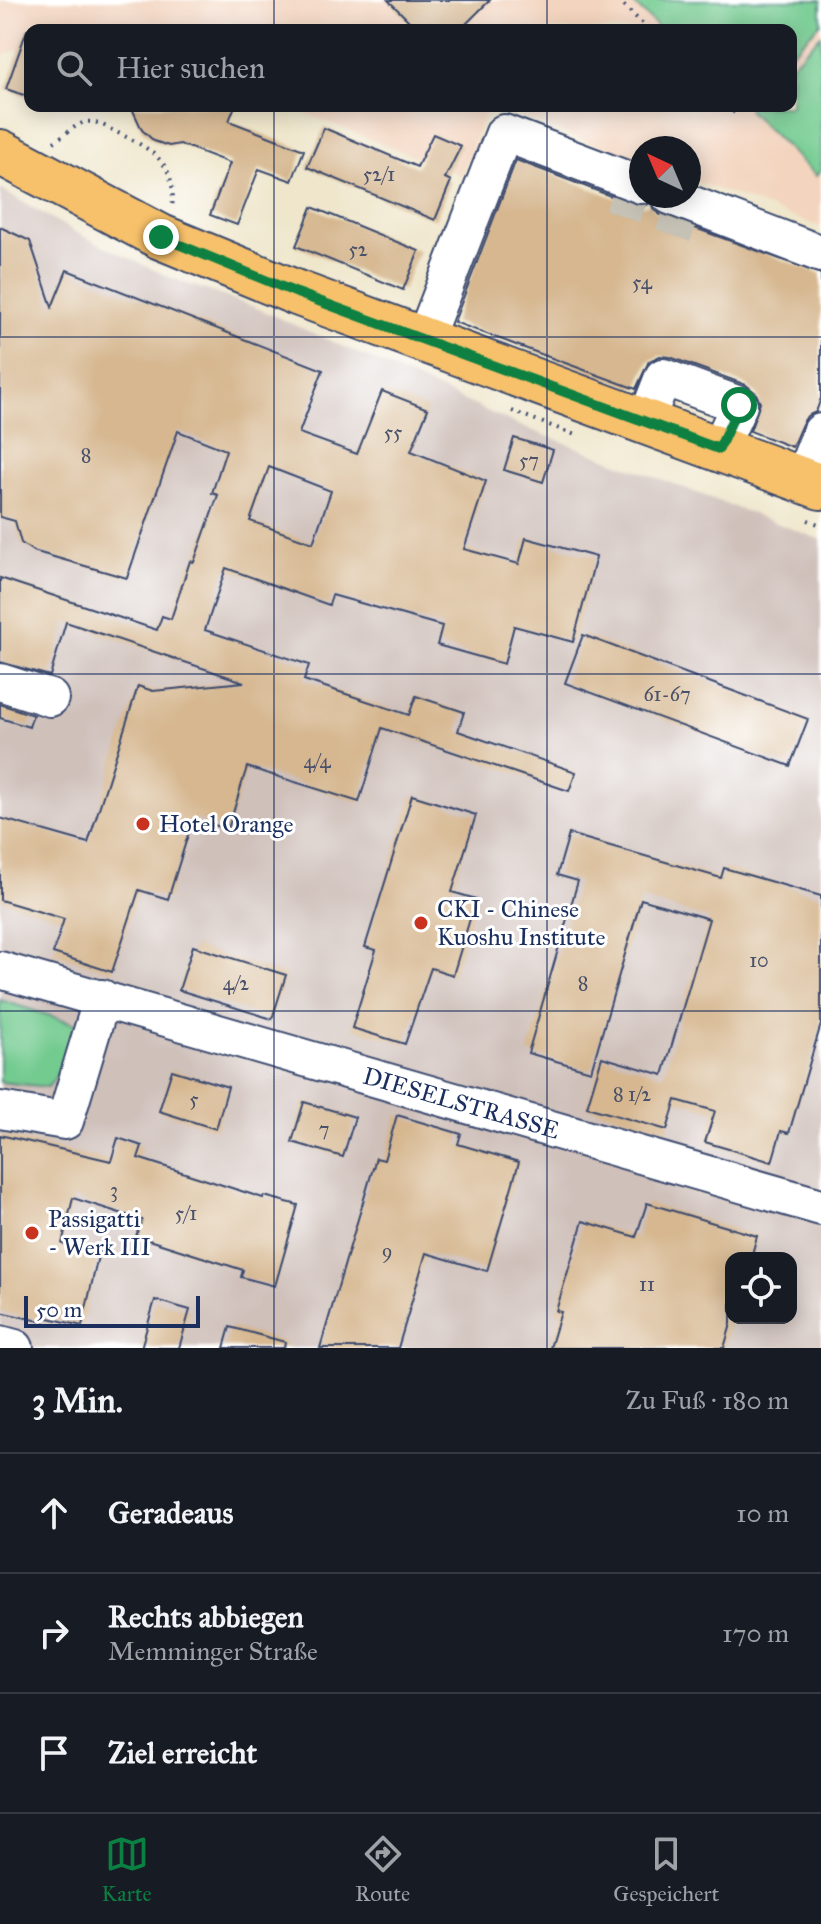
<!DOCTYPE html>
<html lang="de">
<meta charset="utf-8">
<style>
:root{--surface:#171b24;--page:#20242c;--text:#f1f3f6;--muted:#9ea1a6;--line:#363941;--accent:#0b8043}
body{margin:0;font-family:"IM FELL Great Primer",serif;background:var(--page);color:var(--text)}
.controls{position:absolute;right:24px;bottom:24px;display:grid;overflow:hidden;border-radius:16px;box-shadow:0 4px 20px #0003}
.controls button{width:72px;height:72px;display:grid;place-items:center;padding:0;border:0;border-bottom:2px solid var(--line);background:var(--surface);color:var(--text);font:40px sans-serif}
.compass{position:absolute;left:629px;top:136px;width:72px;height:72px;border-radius:50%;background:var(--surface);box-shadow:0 4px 20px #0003;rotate:316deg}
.scale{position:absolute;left:24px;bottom:20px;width:176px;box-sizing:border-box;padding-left:8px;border:4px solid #1b2f5e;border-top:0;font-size:22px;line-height:28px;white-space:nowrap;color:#1b2f5e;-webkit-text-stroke:6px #fff;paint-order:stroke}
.stop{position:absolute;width:24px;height:24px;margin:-18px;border:6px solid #0b8043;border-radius:50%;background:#fff}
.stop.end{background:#0b8043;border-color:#fff;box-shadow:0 2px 8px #0008}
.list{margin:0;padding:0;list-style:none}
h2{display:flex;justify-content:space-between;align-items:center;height:104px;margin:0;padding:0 32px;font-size:34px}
h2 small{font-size:26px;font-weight:400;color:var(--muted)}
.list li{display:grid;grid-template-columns:52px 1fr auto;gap:24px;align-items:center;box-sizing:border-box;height:120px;padding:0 32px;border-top:2px solid var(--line)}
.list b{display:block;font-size:30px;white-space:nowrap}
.list p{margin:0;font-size:26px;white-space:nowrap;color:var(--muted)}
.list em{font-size:26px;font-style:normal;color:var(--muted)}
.icon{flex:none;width:44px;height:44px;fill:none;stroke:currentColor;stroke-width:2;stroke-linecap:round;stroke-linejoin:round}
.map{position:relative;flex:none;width:821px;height:1348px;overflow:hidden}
.search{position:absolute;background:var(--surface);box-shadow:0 4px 20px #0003;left:24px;right:24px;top:24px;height:88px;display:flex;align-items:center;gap:20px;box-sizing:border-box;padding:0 28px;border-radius:16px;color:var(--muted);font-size:30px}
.sheet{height:464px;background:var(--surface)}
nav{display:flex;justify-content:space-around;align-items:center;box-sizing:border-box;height:112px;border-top:2px solid var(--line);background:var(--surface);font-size:22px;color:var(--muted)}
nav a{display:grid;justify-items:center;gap:4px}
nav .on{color:var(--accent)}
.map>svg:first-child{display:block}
</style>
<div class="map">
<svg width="821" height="1348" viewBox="0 0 821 1348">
<rect width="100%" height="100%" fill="#fff"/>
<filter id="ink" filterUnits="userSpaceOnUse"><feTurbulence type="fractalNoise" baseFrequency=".0125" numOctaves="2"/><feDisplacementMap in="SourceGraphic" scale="16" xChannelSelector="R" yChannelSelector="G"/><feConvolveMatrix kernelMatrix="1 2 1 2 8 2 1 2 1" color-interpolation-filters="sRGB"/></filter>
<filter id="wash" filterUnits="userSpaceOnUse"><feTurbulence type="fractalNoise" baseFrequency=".006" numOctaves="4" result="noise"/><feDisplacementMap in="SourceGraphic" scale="32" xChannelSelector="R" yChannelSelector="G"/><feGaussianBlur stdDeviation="1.8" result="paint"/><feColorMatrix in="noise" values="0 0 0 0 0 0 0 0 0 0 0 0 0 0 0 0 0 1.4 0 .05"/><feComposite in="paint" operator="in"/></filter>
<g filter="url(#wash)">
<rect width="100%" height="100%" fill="#efe6cb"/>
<path fill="#f3d4be" d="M0,0H821V227L689,179V148H641V161L491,106H791V30H96L88,27L79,30H30V46L0,56Z
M287,106H489L461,175Z"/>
<path fill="#cfc0ba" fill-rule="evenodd" d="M0,189L75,232L171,278L252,306L518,425L821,540V1348H0ZM731,1258H791V1318H731Z"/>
<path fill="#73cb90" stroke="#477d77" stroke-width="2" d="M630,0H821V23L791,53V30H661Z
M821,35V170L816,176L748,110L751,106H791V65Z
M0,1000L76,1024L64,1066L48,1087L0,1082Z"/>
<g id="blocks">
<path fill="#d6b790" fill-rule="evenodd" d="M388,0H490L460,30H418Z
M27,30H30V97L6,89Z
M131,106H235L229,121L304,150L292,181L259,169L237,225L210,215L230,163L180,144L169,146L154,141L142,130Z
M324,128L417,167L433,134L461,146L445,178L451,181L435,220L307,167Z
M516,160L634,205L644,206L651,203L654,210L662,216L821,274V398L816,412L807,416L802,424L792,447L750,431L760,403L756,393L746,385L670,357L660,356L649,361L636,389L454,322Z
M312,207L419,251L403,290L296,246Z
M0,227L30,241L52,307L67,270L323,370L299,433L357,454L382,391L428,409L411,451L486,481L464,549L519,564L526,538L596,557L573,642L514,626L504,664L437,645L442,626L332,595L329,605L226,568L205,630L309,665L304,680L409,715L416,696L464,712L458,731L576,772L569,791L382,728L359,802L247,767L228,829L193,819L168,899L139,890L112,972L53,953L64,919L0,900V818L88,843L138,686L153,691L244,682L66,622L50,676L0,662V578L157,630L162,616L171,619L190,561L194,562L218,495L212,493L226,450L178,431L127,578L33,551L21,543L15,521L0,517ZM269,467L331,491L313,543L250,521Z
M514,438L553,450L543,482L504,470Z
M583,635L808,719L790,766L565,683Z
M0,704L33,715L29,727L0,718Z
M412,795L476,815L452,892L476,899L453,975L431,968L405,1044L352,1028L376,950L365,947Z
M569,834L721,878L724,868L821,896V1024L789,1133L781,1131L772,1162L705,1142L715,1111L676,1100L667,1130L587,1107L602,1057L663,1075L709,919L641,899L591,1071L528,1053L578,881L557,875Z
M193,946L286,975L272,1019L179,990Z
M172,1070L228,1087L216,1129L159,1111Z
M304,1102L355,1117L343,1157L292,1142Z
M397,1115L461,1134L458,1144L519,1162L487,1271L426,1253L398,1348H320L376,1158L384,1160Z
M0,1135L111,1161L118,1138L142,1146L138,1158L263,1198L264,1196L298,1205L275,1286L241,1277L243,1270L136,1236L142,1220L73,1198L62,1244L99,1252L82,1326L45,1317L44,1322L0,1312Z
M647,1203L757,1236L751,1258H731V1324L724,1348H550L561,1312L556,1311L583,1221L636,1237Z
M155,1300L190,1310L179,1348H141Z
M230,1327L285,1342L284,1348H224Z"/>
</g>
</g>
<g filter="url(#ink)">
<use href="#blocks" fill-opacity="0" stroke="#3b4a6e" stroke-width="2"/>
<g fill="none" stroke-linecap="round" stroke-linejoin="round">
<path stroke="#c5c1b5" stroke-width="36" stroke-dasharray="36 18" stroke-linecap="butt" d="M612,193L707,229"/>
<g stroke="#3b4a6e" stroke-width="40">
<g id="minor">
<path d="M670,196L821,254"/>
<path d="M424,340L504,133L641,185"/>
<path d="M645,423L663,377L739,405L719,449"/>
<path d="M802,480L821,432"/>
<path d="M0,682L50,698"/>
<path id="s1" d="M0,970L821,1207"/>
<path d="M0,1110L65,1121L102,998"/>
<path d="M0,1344L15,1348"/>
</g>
</g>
<g stroke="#3b4a6e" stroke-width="48">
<path id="major" d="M0,152L161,237L297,293L821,487"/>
</g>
<path stroke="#3b4a6e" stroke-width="4" stroke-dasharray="2 6" stroke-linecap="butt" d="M618,0L649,30
M727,106L736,114L744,106
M54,142C63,136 75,125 85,122C96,120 106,127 114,131C150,148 178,162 172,208
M512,411L578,436
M808,520L821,525"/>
<use href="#minor" stroke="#fff" stroke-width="36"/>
<use href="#major" stroke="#f7c06b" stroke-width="44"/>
</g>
</g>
<g fill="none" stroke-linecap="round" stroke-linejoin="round" filter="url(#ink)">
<path stroke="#0b8043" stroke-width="10" d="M161,237L297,293L719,449L739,405"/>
</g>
<path fill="none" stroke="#1b2f5e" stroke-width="2" stroke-opacity="0.55" d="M274,0V30M547,0V30M274,106V1348M547,106V1348M0,337H821M0,674H821M0,1011H821"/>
<g fill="#c8321e" stroke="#fff" stroke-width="3">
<circle cx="143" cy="824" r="8"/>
<circle cx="421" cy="923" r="8"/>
<circle cx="32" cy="1233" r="8"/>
</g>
<g text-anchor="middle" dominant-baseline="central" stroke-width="6" stroke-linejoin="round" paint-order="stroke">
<g font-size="20" fill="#4a516a">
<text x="379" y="174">52/1</text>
<text x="358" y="249">52</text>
<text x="642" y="282">54</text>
<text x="393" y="432">55</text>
<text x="86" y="455">8</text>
<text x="529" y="460">57</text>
<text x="667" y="694">61-67</text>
<text x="317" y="761">4/4</text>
<text x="759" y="960">10</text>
<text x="236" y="983">4/2</text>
<text x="583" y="983">8</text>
<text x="632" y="1094">8 1/2</text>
<text x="194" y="1099">5</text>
<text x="324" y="1129">7</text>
<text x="114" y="1190">3</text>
<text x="186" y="1213">5/1</text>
<text x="387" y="1251">9</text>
<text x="647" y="1284">11</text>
</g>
<g font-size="24" fill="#1b2f5e" stroke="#fff" text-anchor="start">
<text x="159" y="824">Hotel Orange</text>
<text x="437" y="909">CKI - Chinese<tspan x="437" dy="28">Kuoshu Institute</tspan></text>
<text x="48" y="1219">Passigatti<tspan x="48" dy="28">- Werk III</tspan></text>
</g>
<g font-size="24" fill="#1b2f5e" stroke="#fff">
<text stroke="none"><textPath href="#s1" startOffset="480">DIESELSTRASSE</textPath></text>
</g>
</g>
</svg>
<div class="controls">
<button><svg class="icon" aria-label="locate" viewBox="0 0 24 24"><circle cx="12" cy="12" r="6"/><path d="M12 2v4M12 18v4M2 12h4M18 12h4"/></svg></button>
</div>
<svg class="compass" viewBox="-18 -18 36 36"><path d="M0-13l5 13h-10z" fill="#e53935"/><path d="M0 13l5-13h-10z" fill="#9ea1a6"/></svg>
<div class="scale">50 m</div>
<div class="stop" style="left:739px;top:405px"></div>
<div class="stop end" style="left:161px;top:237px"></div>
<div class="search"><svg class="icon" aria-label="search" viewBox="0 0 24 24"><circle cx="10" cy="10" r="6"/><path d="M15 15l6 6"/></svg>Hier suchen</div>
</div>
<section class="sheet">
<h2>3 Min.<small>Zu Fuß · 180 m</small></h2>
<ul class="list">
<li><svg class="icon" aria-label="ahead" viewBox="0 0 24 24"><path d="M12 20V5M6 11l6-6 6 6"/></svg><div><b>Geradeaus</b></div><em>10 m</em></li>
<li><svg class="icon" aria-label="right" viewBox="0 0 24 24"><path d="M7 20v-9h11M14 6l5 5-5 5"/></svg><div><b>Rechts abbiegen</b><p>Memminger Straße</p></div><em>170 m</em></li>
<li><svg class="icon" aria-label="arrive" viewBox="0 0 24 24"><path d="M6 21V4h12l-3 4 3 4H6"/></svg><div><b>Ziel erreicht</b></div></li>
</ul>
</section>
<nav>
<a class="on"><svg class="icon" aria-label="map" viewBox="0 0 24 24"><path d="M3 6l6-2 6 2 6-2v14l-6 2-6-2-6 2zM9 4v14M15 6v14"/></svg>Karte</a>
<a><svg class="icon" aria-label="directions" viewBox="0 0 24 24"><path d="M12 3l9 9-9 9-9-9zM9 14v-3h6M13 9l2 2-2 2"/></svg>Route</a>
<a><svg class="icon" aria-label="saved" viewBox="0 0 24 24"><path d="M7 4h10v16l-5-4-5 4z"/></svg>Gespeichert</a>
</nav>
